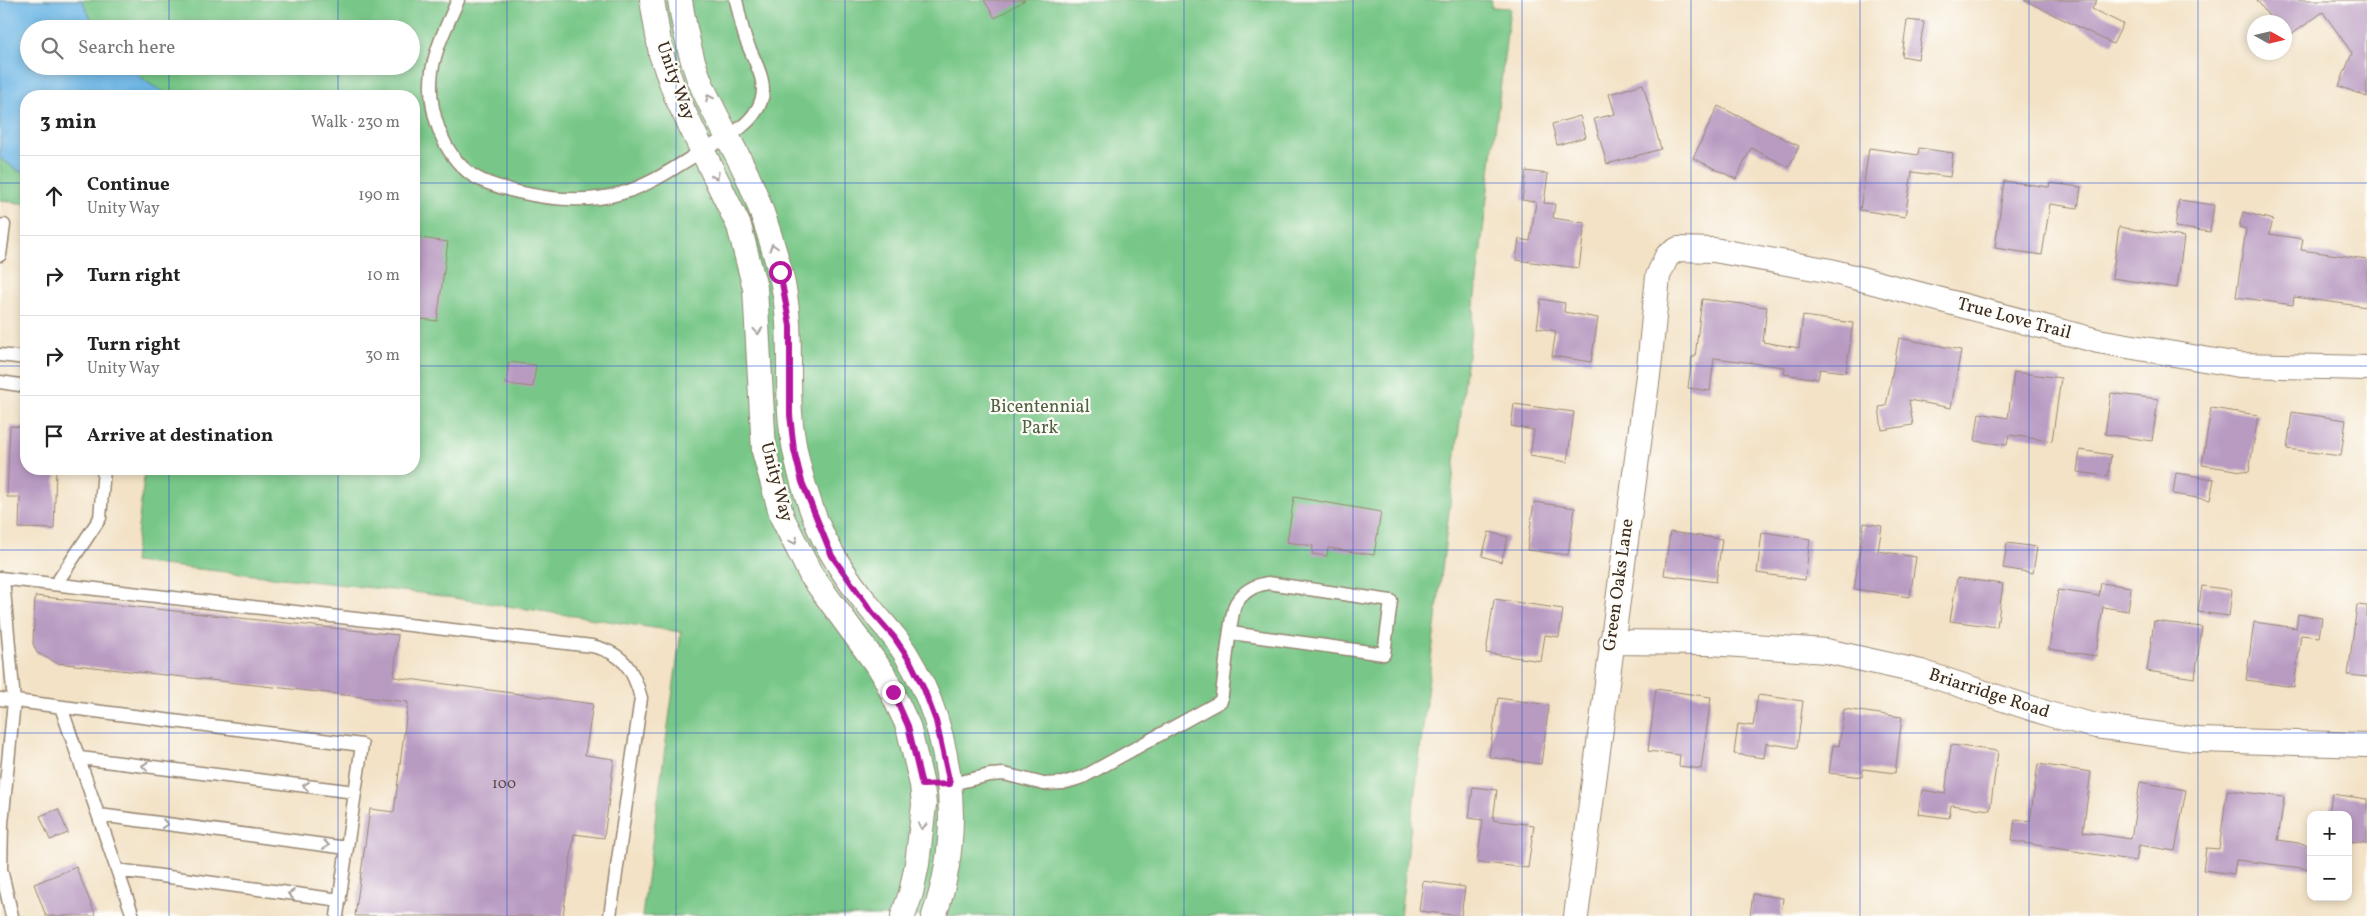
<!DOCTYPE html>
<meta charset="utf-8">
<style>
:root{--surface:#fff;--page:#f6f6f6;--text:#222;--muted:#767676;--line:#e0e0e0}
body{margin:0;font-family:Vollkorn,serif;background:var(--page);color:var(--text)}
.controls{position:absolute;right:15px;bottom:15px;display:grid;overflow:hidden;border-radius:10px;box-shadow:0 2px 8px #0003}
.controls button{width:45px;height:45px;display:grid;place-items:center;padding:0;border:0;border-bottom:1px solid var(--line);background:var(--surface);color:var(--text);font:25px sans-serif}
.compass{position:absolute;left:2247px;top:15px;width:45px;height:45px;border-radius:50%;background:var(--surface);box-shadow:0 2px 8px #0003;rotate:98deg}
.stop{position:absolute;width:15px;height:15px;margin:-11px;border:4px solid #b5179e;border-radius:50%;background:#fff}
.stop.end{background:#b5179e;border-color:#fff;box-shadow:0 1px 5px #0008}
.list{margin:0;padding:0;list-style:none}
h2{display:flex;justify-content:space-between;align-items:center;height:65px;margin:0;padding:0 20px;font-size:21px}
h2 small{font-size:16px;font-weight:400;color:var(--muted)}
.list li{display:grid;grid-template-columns:32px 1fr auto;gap:15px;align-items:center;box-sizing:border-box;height:80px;padding:0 20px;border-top:1px solid var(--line)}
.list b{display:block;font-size:19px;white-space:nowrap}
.list p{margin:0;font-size:16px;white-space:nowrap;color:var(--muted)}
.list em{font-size:16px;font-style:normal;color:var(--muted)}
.icon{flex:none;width:28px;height:28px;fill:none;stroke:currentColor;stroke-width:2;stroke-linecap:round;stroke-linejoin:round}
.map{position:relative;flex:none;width:2367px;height:916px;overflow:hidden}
.search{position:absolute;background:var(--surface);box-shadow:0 2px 8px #0003;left:20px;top:20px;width:400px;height:55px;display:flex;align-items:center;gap:12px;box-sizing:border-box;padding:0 18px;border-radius:28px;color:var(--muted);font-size:19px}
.panel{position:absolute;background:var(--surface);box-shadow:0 2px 8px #0003;left:20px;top:90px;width:400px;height:385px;border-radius:20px}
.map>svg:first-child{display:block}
</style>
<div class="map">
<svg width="2367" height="916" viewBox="0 0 2367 916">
<rect width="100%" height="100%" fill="#fdfcf7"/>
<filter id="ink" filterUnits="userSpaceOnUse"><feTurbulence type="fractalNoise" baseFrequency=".02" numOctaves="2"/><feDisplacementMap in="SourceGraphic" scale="10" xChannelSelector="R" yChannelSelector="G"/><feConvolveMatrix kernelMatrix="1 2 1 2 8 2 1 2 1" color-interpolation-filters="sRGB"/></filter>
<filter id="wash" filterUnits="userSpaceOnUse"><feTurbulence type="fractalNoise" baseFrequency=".0096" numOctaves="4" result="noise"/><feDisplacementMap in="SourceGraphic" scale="20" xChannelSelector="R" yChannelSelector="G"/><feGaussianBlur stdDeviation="1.12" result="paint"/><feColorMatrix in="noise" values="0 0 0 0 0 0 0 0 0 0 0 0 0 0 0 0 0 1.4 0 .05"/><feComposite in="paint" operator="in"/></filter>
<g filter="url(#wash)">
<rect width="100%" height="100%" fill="#f3e2c6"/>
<path fill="#78c788" stroke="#5a7853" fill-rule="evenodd" d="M0,0H1492L1491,7L1510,8L1400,916H642L681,632L420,593L134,562L145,469H414V96H26V204L0,200ZM29,29H411V66H29Z"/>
<path fill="#6eb7e6" stroke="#547082" d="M0,0H82L96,29H29V66H129L148,83L171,96H26V173L17,170L0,158Z"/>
<g id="blocks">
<path fill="#b99bc2" d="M984,0H1025L995,18Z
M2024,0H2097L2092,9L2123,24L2113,44Z
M2257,0H2367V97L2339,86L2352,53L2323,12L2284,40V22H2273Z
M1907,20L1924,22L1918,59L1902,56Z
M1643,84L1661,149L1607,164L1594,119L1615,114L1609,94Z
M1718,106L1799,146L1789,167L1751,148L1736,179L1693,158Z
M1580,116L1586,137L1557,145L1552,124Z
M1869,148L1918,155L1919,148L1953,153L1950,177L1912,172L1905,217L1860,210Z
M1526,171L1548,174L1544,203L1555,204L1553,218L1585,223L1579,268L1516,260L1519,239L1530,241L1536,202L1522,200Z
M2004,181L2049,187L2050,183L2081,187L2078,208L2050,204L2042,255L1995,248Z
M2179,200L2214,205L2210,232L2175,227Z
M2243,212L2273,220L2269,234L2303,239L2301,250L2367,259V307L2294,297L2293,305L2236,297L2246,229L2239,227Z
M2119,227L2184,237L2177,288L2112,278Z
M414,237L448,242L437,321L414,318Z
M1541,299L1565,303L1564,312L1598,318L1591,362L1552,356L1556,331L1537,328Z
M1702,299L1767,307L1763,342L1799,348L1803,316L1853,323L1846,372L1820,369L1818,379L1784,374L1785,367L1714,358L1710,391L1688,388L1692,357H1695Z
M1899,338L1961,350L1951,408L1909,400L1913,425L1882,430L1879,407L1886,406Z
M509,362L536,365L533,387L506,384Z
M2014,372L2061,378L2052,441L2009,435L2007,445L1975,441L1979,413L2008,418Z
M2111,393L2158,399L2152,441L2105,434Z
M1514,404L1574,412L1567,462L1530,456L1534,430L1511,426Z
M2211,408L2258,415L2249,472L2202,465Z
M2292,412L2346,420L2341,456L2287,449Z
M10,426L26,427V469H56L54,529L19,528L20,497H7Z
M2080,450L2111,455L2108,476L2077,472Z
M2176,473L2214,479L2210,500L2173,494Z
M1294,497L1381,512L1374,555L1328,548L1327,556L1312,554L1313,546L1287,542Z
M1534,502L1575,508L1568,555L1527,550Z
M1864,523L1882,526L1878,551L1916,557L1910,597L1854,589Z
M1489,532L1508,537L1501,562L1482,556Z
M1670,532L1722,539L1716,582L1664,575Z
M1762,532L1810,539L1805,580L1757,573Z
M2007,543L2037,547L2033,573L2003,568Z
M1957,578L2003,584L1997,627L1950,621Z
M2101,583L2131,587L2128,611L2103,607L2096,656L2049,649L2058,590L2099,596Z
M2202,586L2232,590L2229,616L2198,612Z
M35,596L398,635L394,677L593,704L585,755L614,759L604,838L574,834L563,916H355L370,809L394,812L408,702L57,663L37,653L33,644Z
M1494,599L1563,609L1559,637L1545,635L1541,661L1486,653Z
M2357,605L2367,606V677L2348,675Z
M2298,614L2322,618L2319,637L2301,635L2294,687L2246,680L2254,622L2296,628Z
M2154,621L2202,627L2195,678L2147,671Z
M1656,689L1711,697L1701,769L1679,766L1680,755L1648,751Z
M1758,695L1803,701L1797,748L1766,743L1764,758L1734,754L1738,724L1753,726Z
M1498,698L1549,705L1541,764L1489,757Z
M1844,709L1902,717L1895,773L1863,769L1862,777L1829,773L1833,745L1839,746Z
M1951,745L1998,751L1990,810L1951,805L1949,818L1918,814L1922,790L1945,794Z
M2038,764L2091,772L2083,832L2131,839L2140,782L2186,790L2175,851L2139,845L2136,861L2012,841L2015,819L2030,821Z
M1473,787L1497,790L1493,820L1534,825L1528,868L1477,862L1483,820L1469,818Z
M2227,790L2284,797L2278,840L2311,845V869L2236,860L2234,874L2203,870L2206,848L2219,849Z
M2332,794L2367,799V843L2348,841V815H2329Z
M58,809L68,833L50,840L40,816Z
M76,867L96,916H46L34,884Z
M1423,881L1465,887L1461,916L1419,911Z
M1753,894L1783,898L1781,916H1750Z"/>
</g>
</g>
<g filter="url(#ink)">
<use href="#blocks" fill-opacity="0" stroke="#978672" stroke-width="1"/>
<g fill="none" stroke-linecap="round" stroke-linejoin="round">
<g stroke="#978672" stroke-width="15">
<path id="service" d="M458,0C448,23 436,46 432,71C427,107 441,153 472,175C486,184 503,188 518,192C552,200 589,203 622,193C651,185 677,166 702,151C723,139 753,126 761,101C769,81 751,56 745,37C741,25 739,12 736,0
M0,255L4,225
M0,355L26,358
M0,382L26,386
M0,578L592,646C623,653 633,668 641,698L610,916
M56,584L100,518L104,469
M0,699L362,745L337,916
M61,707L133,916
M80,758L355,792
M951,784L990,775L1004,774L1044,784L1063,783L1083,777L1221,701C1224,684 1230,613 1236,603C1243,592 1255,585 1268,583L1391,601L1384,654L1231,633
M99,815L347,848
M0,824H2L14,701L3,579
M2,824L1,869L12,916
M117,870L340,900"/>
</g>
<g stroke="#978672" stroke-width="26">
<path id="minor" d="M652,0L661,54L676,96L739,226L755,288L764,451L782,517L811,575L883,673L908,726L922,785L924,805L917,864L911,893L903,916
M680,0C684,26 689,52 698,76C711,110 731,141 746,173C761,205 771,238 780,271C793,321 787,362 790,412C792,447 801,480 813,513C826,549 847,579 871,609C879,619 888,629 896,639C952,719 966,825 934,916
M1611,642L1710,643L1826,651L1921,672L2052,715L2096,726L2199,740L2367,745
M1576,916L1649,368L1658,276L1667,256L1678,249L1714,250L1831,271L2098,341L2239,365L2367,368"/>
</g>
<use href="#service" stroke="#fff" stroke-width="12"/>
<use href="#minor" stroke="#fff" stroke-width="24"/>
</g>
<defs><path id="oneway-chevron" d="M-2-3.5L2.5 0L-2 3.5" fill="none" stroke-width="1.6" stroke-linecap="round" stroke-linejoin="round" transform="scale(1.25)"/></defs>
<g stroke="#a79f9a">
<use href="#oneway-chevron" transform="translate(709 98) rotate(-116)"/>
<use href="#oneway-chevron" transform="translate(716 176) rotate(63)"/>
<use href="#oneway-chevron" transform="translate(773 247) rotate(-106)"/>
<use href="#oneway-chevron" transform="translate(758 331) rotate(86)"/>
<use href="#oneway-chevron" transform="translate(794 541) rotate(64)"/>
<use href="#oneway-chevron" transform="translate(145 766) rotate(-173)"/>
<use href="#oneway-chevron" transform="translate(306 786) rotate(-173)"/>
<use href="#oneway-chevron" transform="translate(165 824) rotate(8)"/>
<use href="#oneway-chevron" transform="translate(922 826) rotate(96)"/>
<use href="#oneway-chevron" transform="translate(326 845) rotate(8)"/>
<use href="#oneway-chevron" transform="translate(291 894) rotate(-172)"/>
</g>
</g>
<g fill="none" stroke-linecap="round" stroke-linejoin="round" filter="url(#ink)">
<path stroke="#b5179e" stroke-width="6" d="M780,272L790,326V415L794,450L802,482L832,556L872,612L894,637L910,661L924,689L936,721L950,784L922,785L908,726L893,692"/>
</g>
<path fill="none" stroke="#1d4ed8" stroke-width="1" stroke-opacity="0.55" d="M169,0V29M338,0V29M507,0V916M676,0V916M845,0V916M1014,0V916M1184,0V916M1353,0V916M1522,0V916M1691,0V916M1860,0V916M2029,0V916M2198,0V916M169,66V96M338,66V96M0,183H26M414,183H2367M0,366H26M414,366H2367M169,469V916M338,469V916M0,550H2367M0,733H2367"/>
<g text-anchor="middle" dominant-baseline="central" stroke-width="4.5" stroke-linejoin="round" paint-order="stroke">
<g font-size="15" fill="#5a4647">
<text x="504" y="784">100</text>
</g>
<g font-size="18" fill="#3b2a1e" stroke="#fdfcf7">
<text transform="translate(675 81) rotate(70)">Unity Way</text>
<text transform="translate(2014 319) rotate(15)">True Love Trail</text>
<text transform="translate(776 482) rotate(75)">Unity Way</text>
<text transform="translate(1619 585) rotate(-82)">Green Oaks Lane</text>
<text transform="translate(1989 694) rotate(18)">Briarridge Road</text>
</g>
<g font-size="18" fill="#506143" stroke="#fdfcf7">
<text x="1040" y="407">Bicentennial<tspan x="1040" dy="21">Park</tspan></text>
</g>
</g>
</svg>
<div class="controls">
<button>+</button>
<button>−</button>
</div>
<svg class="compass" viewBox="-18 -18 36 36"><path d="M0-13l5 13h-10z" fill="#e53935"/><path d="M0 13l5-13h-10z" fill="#767676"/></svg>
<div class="stop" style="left:780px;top:272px"></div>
<div class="stop end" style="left:893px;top:692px"></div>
<div class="search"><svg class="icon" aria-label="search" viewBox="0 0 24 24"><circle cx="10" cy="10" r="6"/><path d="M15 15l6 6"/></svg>Search here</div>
<section class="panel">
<h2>3 min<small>Walk · 230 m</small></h2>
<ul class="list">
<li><svg class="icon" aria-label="ahead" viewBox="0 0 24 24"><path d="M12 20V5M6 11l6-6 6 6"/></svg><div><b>Continue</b><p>Unity Way</p></div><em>190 m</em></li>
<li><svg class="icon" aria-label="right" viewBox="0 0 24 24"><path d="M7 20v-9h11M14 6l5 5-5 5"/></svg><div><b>Turn right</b></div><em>10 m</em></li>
<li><svg class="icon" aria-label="right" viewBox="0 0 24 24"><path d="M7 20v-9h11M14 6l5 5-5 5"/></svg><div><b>Turn right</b><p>Unity Way</p></div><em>30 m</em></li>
<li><svg class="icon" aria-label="arrive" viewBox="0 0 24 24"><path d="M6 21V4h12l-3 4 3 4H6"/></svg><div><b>Arrive at destination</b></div></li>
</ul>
</section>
</div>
